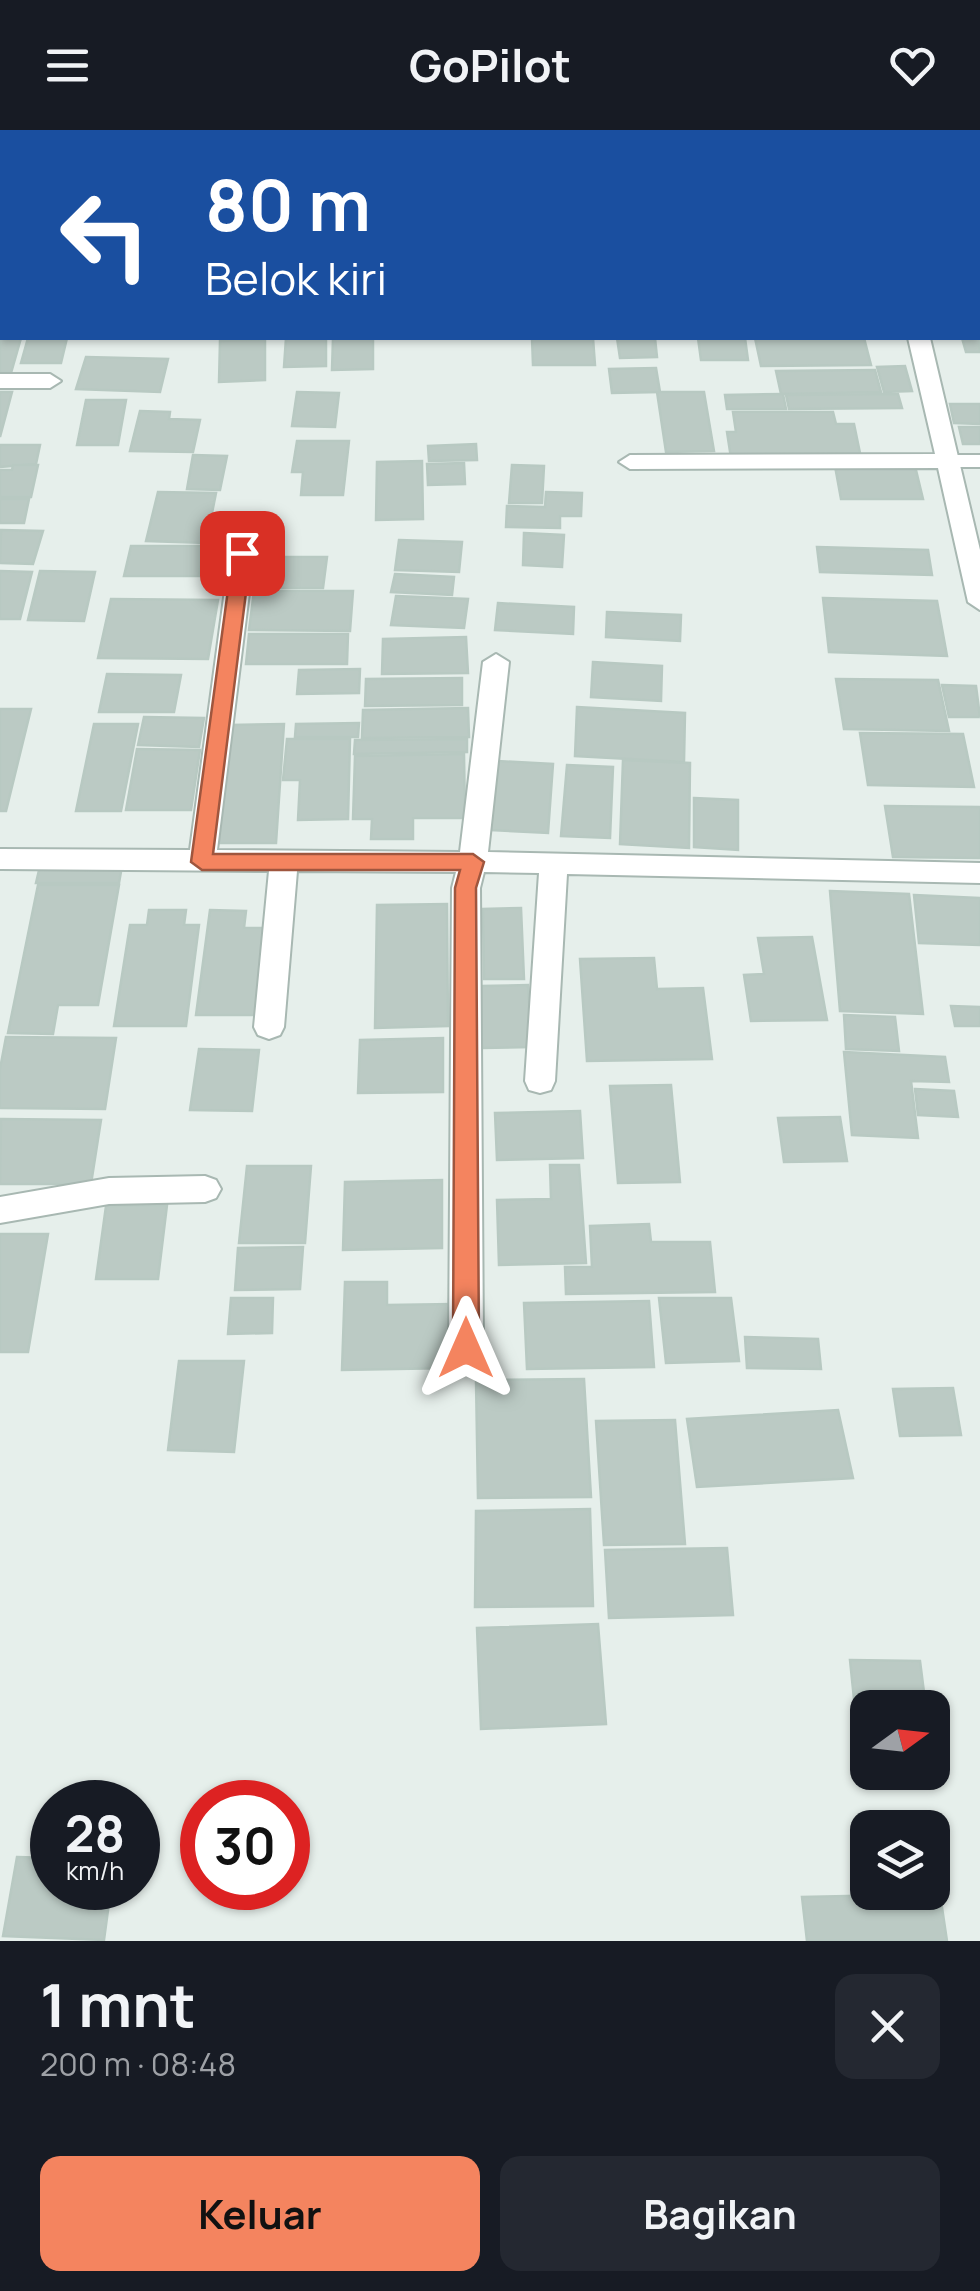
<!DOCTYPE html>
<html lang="id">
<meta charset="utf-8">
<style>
:root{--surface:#171b24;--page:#242831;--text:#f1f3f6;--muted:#9ea1a6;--accent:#f4845f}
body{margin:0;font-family:Manrope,sans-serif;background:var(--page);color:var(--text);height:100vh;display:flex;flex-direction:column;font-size:38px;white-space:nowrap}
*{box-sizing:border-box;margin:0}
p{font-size:32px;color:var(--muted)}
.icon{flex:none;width:55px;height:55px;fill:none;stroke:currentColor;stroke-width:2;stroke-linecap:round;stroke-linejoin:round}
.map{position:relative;height:1811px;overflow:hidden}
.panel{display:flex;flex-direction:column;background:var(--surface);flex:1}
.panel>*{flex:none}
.hud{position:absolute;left:0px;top:0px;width:980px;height:210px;box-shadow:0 2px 8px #0004;background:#1a4fa0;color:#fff;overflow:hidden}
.needle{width:65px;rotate:75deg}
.buttons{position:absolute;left:850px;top:1560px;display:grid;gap:20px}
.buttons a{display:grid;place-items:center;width:100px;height:100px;border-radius:20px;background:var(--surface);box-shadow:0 2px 8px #0004;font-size:50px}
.speed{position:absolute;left:30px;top:1650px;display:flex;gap:20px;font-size:50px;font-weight:700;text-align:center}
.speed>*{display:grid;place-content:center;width:130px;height:130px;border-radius:50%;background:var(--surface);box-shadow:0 2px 8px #0004;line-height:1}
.speed small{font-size:25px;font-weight:400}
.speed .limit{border:15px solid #d22;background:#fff;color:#111}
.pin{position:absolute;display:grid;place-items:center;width:85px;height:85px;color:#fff;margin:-42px;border-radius:20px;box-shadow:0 5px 15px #0006}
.me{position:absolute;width:110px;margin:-55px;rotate:0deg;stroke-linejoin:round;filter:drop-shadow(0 0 8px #0008)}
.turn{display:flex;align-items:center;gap:35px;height:210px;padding:0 40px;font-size:45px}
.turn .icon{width:130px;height:130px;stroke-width:2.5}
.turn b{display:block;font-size:70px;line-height:85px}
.round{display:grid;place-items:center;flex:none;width:105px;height:105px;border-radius:20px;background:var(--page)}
.headline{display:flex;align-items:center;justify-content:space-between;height:170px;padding:0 40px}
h1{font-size:60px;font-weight:700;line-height:75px}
.button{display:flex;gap:20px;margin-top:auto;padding:20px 40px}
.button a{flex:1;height:115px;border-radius:20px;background:var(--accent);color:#111;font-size:40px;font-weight:700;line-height:115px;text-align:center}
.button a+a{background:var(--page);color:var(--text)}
header{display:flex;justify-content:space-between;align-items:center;height:130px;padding:0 40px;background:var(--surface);font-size:45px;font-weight:700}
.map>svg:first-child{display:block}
</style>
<header><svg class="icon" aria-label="menu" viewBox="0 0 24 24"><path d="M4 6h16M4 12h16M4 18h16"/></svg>GoPilot<svg class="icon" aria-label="heart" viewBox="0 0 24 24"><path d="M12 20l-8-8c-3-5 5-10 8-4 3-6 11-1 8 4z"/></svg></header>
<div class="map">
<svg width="980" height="1811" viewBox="0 0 980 1811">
<rect width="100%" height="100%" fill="#e6efeb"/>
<!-- building -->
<g fill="#bbcac4" stroke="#b8c9c2" stroke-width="2.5">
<polygon points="978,187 980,222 966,222 962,208 978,208"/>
<polygon points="0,192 2,208 21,208 11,243 0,243"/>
<polygon points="28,208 67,208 61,233 21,233"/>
<polygon points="286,208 326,208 326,236 284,237"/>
<polygon points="333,208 373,208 373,239 332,240"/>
<polygon points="532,208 593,208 595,235 533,235"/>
<polygon points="617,208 655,208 657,227 620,228"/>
<polygon points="698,208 745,208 748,230 701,230"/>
<polygon points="755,208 864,208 871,235 761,236"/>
<polygon points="265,209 265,250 219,252 220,211"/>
<polygon points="86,227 168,229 160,262 76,259"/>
<polygon points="905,236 912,261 884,262 877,237"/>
<polygon points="656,238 660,262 612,263 609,239"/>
<polygon points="875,240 881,262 781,264 776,241"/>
<polygon points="0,262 12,262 0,307"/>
<polygon points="297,262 339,263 335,297 292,296"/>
<polygon points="657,262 704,262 714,321 666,322"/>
<polygon points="783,264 786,279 727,279 725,265"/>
<polygon points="898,264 902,278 789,279 786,265"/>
<polygon points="86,270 126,270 118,315 77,315"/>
<polygon points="950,274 980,274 980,294 954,293"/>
<polygon points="140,281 170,282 169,289 200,290 193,322 130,321"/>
<polygon points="733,282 833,282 836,294 854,294 861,328 731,328 727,302 736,302"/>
<polygon points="959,297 980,297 980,314 963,314"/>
<polygon points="297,311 349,311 343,365 301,365 303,342 292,342"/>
<polygon points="476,314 477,330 429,331 428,316"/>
<polygon points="0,315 40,315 36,334 0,337"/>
<polygon points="193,325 227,326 220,360 187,359"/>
<polygon points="422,331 423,389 376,390 377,332"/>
<polygon points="464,333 465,354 428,355 427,334"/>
<polygon points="13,335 38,335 31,367 0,367 0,340 12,340"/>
<polygon points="512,335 544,336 542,373 509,373"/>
<polygon points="835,336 915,336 923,369 841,369"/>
<polygon points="158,362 216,363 206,413 146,411"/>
<polygon points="546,362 582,363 581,386 560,386 560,398 506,397 507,376 545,377"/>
<polygon points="0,369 29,369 24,393 0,393"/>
<polygon points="1,400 43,401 33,434 0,433"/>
<polygon points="524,403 564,405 562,437 523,435"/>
<polygon points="399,410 462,412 459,442 395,440"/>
<polygon points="131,416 204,416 199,446 124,446"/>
<polygon points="817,417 928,420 932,445 820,442"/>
<polygon points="258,427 327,427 323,458 254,458"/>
<polygon points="0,441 32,442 20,489 0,489"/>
<polygon points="40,441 95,442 84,491 28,490"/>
<polygon points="395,444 454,447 452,465 391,462"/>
<polygon points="254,461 353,461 350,501 249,500"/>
<polygon points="396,466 468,469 464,498 391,495"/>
<polygon points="823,468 937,471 947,526 829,522"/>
<polygon points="111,469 218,470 208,529 98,528"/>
<polygon points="498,473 574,477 573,504 495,500"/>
<polygon points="607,482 681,485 680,511 606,507"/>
<polygon points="249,504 348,504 347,534 246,534"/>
<polygon points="466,507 468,543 382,544 383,509"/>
<polygon points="593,532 662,536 661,571 591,567"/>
<polygon points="360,539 359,563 297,564 299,540"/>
<polygon points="107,544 181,545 174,582 99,582"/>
<polygon points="462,548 462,575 365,576 366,549"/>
<polygon points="836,549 938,550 949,601 844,599"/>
<polygon points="942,555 976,556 980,587 949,587"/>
<polygon points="577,577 685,583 684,632 575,626"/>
<polygon points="468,578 469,607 362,608 363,580"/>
<polygon points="0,579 31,579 6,681 0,681"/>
<polygon points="144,587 204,588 199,617 138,615"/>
<polygon points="359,593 358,607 295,607 296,594"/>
<polygon points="94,594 138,594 121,681 76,681"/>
<polygon points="284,594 276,713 219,713 230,595"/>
<polygon points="860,603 963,604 974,657 868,655"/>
<polygon points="287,609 350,609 348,689 298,690 300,650 283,650"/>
<polygon points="467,609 467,622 354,624 355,610"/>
<polygon points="137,619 200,620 191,680 126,680"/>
<polygon points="464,624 465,688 413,688 413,709 371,709 372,689 353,689 355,626"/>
<polygon points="623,630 690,633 689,718 620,714"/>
<polygon points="497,631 553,634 548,703 491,700"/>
<polygon points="567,635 613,637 610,708 561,706"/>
<polygon points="694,668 738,670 738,720 694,717"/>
<polygon points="885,676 980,677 980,728 893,727"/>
<polygon points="40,736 122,736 119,753 36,753"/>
<polygon points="38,755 119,755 98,875 58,875 53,904 8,903"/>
<polygon points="830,761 909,764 923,884 840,881"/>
<polygon points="914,765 980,768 980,815 919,813"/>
<polygon points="447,774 448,896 375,898 377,775"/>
<polygon points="521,778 524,849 484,849 483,779"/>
<polygon points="149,780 186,780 184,795 199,795 186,896 114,896 130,795 147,795"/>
<polygon points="210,780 246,781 244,798 264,798 255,885 196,885"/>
<polygon points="812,807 827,890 751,891 744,845 764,844 758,808"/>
<polygon points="654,828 657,859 703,858 712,929 587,931 580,829"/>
<polygon points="528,855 531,917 482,918 481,856"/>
<polygon points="951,876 980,877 980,896 955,896"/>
<polygon points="844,885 895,887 899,921 846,919"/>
<polygon points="6,907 116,908 105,979 0,978 0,939"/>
<polygon points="443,908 443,962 358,963 360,910"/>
<polygon points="199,919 259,920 252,981 190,980"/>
<polygon points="844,922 945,927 949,952 911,951 918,1008 852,1005"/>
<polygon points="671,955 680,1052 618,1053 610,956"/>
<polygon points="915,959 954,961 958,987 918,985"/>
<polygon points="580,981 583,1028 497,1030 495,983"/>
<polygon points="840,987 847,1031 784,1032 778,988"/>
<polygon points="1,989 101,990 91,1054 0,1054"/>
<polygon points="550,1035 579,1035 586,1133 499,1135 497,1070 551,1069"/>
<polygon points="247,1036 311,1036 305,1113 239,1113"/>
<polygon points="442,1050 442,1118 343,1120 345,1052"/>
<polygon points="167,1075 158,1149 96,1149 106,1076"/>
<polygon points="649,1094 651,1112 710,1112 715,1162 566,1164 565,1137 592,1137 590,1096"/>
<polygon points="0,1104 48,1104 28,1222 0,1222"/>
<polygon points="303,1117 300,1159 235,1160 238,1118"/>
<polygon points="345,1152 387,1152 387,1175 452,1174 452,1238 342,1240"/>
<polygon points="231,1168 273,1168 272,1203 228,1204"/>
<polygon points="659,1168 731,1168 739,1231 666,1233"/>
<polygon points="649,1171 654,1237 527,1239 524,1173"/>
<polygon points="745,1207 818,1209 821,1239 747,1238"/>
<polygon points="179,1231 244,1231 234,1322 168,1320"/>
<polygon points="584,1249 591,1367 478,1368 476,1250"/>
<polygon points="953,1258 961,1305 900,1306 893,1259"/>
<polygon points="838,1280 853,1348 697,1357 687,1289"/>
<polygon points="675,1290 685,1414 604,1415 596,1291"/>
<polygon points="590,1379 593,1476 475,1477 476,1381"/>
<polygon points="727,1418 733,1485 609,1488 605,1420"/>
<polygon points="598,1494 606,1594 481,1599 477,1498"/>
<polygon points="850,1530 920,1531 926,1578 868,1578 868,1618 859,1618"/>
<polygon points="17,1727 52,1728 52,1758 111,1758 104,1810 3,1806"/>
<polygon points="940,1764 947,1811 807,1811 802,1767"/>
</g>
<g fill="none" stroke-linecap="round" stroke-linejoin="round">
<defs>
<polygon id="service" points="980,325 980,337 950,337 941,331 950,325"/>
<g id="minor">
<polygon points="861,0 879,0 880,2 862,2"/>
<rect x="978" y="125" width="2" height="12"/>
<polygon points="908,208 930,208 980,420 980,480 968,472 938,338 630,339 619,332 630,325 935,324"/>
<polygon points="0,244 50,244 61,251 50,258 0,258"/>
<polygon points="242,416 254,423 217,720 460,722 483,532 496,524 509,532 488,722 980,733 980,753 567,744 555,951 551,960 540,963 529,960 525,951 539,743 484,742 480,758 483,1218 478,1229 466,1233 454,1229 449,1218 452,758 456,742 297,741 284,897 280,905 269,909 258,905 254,897 269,741 0,739 0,719 190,720 230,423"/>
<polygon points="205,1046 216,1050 221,1059 216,1068 205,1072 109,1074 0,1093 0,1067 109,1048"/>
</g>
</defs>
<!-- service casing -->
<use href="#service" stroke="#a8b8b2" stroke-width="4"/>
<!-- minor casing -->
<use href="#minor" stroke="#a8b8b2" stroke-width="4"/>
<!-- service -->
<use href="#service" fill="#fff" fill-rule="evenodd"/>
<!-- minor -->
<use href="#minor" fill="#fff" fill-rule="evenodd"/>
</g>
<!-- route -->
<polygon fill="#f4845f" stroke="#9f563e" stroke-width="2.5" points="242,418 251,423 213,724 473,724 484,732 476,758 479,1218 475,1226 466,1229 457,1226 453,1218 455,758 460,740 202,740 191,732 233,423"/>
</svg>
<div class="buttons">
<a><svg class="needle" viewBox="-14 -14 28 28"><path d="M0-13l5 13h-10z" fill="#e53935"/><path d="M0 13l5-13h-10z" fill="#9ea1a6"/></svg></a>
<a><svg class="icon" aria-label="layers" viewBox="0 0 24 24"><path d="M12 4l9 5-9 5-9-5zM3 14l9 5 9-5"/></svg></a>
</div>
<div class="speed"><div>28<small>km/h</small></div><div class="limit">30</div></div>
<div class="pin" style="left:242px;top:423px;background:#d93025"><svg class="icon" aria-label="arrive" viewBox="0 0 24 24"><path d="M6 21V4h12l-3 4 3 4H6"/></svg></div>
<svg class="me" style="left:466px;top:1218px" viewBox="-20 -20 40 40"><path d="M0-17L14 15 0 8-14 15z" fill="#f4845f" stroke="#fff" stroke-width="4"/></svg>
<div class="hud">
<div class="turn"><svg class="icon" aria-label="left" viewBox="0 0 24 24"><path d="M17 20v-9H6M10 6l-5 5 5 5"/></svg><div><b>80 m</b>Belok kiri</div></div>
</div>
</div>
<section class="panel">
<div class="headline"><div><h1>1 mnt</h1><p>200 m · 08:48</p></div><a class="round"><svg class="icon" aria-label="close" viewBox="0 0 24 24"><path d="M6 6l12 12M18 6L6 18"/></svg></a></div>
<div class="button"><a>Keluar</a><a>Bagikan</a></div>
</section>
